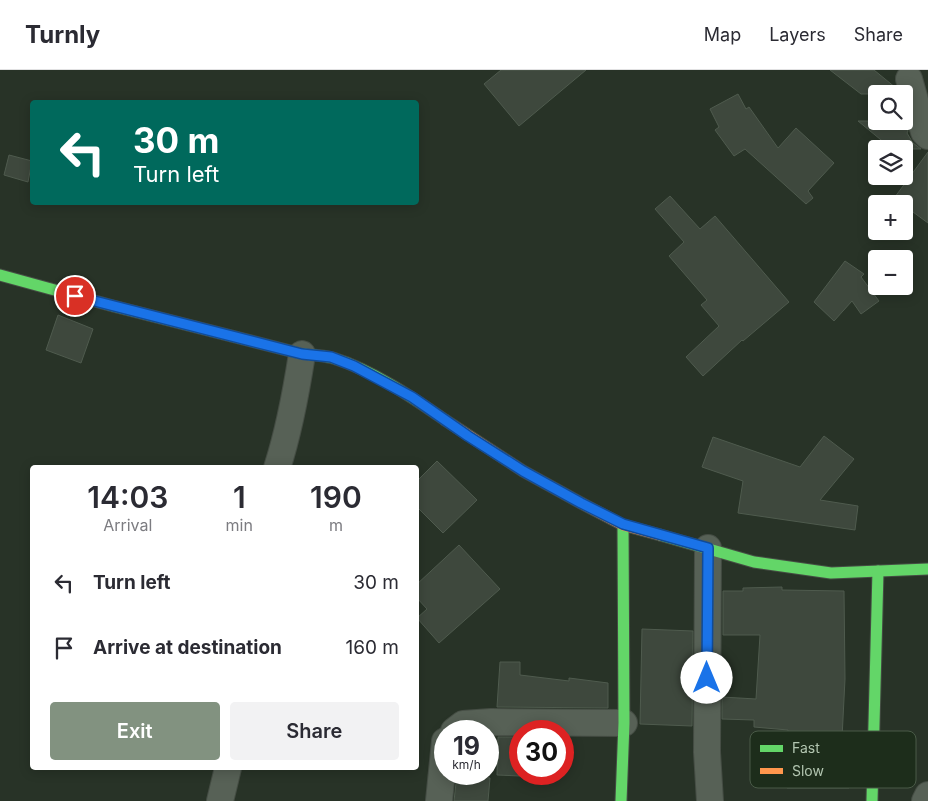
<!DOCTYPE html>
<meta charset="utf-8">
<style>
:root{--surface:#fff;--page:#f2f2f3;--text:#2b2b33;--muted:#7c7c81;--line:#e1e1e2;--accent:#829280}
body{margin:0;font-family:Inter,sans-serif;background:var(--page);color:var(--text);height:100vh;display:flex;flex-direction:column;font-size:19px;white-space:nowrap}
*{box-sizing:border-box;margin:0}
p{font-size:16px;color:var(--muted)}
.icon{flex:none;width:28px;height:28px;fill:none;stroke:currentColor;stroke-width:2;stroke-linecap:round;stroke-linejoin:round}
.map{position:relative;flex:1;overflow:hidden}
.panel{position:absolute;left:30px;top:395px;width:389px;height:305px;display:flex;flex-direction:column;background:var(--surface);border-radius:5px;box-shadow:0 2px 12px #0003}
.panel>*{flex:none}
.hud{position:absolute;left:30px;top:30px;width:389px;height:105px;border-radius:5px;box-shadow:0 2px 12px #0003;background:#00695c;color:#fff;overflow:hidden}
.fabs{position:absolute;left:868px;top:15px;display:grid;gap:10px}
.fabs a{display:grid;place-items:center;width:45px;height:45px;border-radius:5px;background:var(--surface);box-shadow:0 2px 12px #0003;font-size:25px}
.speed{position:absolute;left:434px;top:650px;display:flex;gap:10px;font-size:25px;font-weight:700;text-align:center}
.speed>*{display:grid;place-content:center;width:65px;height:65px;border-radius:50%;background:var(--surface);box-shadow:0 2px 12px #0003;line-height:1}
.speed small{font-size:12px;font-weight:400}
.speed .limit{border:8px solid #d22;background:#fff;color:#111}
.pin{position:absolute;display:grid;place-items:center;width:42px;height:42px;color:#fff;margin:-21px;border:2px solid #fff;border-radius:50%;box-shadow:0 1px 5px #0007}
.me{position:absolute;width:55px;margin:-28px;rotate:0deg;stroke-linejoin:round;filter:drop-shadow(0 0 4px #0008)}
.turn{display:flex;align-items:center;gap:18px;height:105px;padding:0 20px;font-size:22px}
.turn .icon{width:65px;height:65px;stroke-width:2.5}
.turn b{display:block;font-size:35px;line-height:42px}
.eta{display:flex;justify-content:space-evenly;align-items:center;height:85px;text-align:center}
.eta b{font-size:30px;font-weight:600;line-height:35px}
.button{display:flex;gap:10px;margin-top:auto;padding:10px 20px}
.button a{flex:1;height:58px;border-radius:5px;background:var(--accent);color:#fff;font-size:20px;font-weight:600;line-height:58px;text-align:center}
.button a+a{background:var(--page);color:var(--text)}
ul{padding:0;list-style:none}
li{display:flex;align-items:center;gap:15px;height:65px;padding:0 20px}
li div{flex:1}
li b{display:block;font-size:19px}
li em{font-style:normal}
header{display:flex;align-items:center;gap:30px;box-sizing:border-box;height:70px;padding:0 25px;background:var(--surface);border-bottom:1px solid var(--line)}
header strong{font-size:24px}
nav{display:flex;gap:28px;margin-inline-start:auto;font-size:18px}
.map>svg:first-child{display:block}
</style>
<header>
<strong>Turnly</strong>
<nav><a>Map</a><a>Layers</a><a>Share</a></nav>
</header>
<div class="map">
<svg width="928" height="731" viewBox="0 0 928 731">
<rect width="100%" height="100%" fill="#283327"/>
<!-- building -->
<g fill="#3e483d" stroke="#4f5b4e">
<polygon points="501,0 586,0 519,56 484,14"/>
<polygon points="830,0 874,0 896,18 898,24 861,24"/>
<polygon points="738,24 746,39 749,37 778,78 796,58 834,93 808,121 813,128 806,134 745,79 734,86 715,60 719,57 710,39"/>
<polygon points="858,51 905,51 908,61 907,63 913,73 921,79 892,79"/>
<polygon points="928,82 928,153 913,142 911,145 904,139 904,134 896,134 892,131"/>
<polygon points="9,85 32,91 28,112 4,105"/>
<polygon points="670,126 700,159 715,146 789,232 743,271 742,270 703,306 686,287 719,256 701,235 707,230 669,186 684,172 655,139"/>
<polygon points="845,191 864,204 861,207 879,231 861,244 852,231 834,251 814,232"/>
<polygon points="58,245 93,259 81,293 46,280"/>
<polygon points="824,366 854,389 820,430 858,436 855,460 738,443 743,411 702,397 713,367 800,397"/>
<polygon points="437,391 477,430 443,463 416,436 416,412"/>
<polygon points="459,475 500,519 439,573 417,548 427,539 416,527 416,515"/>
<polygon points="782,517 782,520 844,521 845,609 842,668 850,668 849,718 787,718 788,660 754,657 754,650 722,649 722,627 756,629 760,565 723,565 723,521 743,521 743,518"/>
<polygon points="642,559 693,561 692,656 640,654"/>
<polygon points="500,592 520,592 520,605 569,611 569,608 608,613 608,638 497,637"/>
<polygon points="498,667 520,667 520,706 497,705"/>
<polygon points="457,704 490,708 488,731 454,731"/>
</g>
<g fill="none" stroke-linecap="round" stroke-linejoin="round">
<defs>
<g id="street">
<polyline points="909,9 924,62 928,66"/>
<path d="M277,398C289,361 296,323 302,284"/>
<polyline points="708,478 707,682 710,731"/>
<polyline points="454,661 463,654 491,652 624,653"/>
<polyline points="220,731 228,698"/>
<polyline points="439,731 445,671"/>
<polyline points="925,731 928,725"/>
</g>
<g id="fast">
<path d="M0,205L113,236L302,284C312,285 323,285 333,288C372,300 412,327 445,350"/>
<polyline points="660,465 754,492 831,503 928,499"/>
<polyline points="621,731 624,653 623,455"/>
<polyline points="872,731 878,501"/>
</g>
<polyline id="slow" points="445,350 523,401 581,433 623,455 660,465"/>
</defs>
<!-- street casing -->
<use href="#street" stroke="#454d44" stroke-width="28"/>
<!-- fast casing -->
<use href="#fast" stroke="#454d44" stroke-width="13"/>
<!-- slow casing -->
<use href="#slow" stroke="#454d44" stroke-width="13"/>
<!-- street -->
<use href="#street" stroke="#576156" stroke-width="26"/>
<!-- fast -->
<use href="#fast" stroke="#63d668" stroke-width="11"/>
<!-- slow -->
<use href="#slow" stroke="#ff974d" stroke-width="11"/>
</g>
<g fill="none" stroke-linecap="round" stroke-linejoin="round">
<defs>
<polyline id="route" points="75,226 302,284 331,287 354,296 397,319 412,327 468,366 523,401 581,433 623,454 708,478 707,608"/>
</defs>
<!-- route casing -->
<use href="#route" stroke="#114b97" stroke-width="12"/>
<!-- route -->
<use href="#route" stroke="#1a73e8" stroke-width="9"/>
</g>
<!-- legend -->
<rect x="750" y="661" width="166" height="57" rx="8" fill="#1d2d1b" stroke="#4a5b48" stroke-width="1"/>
<rect x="760" y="675" width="23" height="7" fill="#63d668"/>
<rect x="760" y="698" width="23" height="6" fill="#ff974d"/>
<g font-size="14" fill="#b2c5b0">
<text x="792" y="683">Fast</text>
<text x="792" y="706">Slow</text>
</g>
</svg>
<div class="fabs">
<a><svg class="icon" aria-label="search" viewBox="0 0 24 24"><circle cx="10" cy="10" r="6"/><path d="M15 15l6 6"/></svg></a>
<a><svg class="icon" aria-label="layers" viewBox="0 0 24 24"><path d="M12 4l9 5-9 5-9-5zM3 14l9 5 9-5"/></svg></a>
<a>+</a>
<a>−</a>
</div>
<div class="speed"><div>19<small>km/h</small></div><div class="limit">30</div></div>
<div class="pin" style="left:75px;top:226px;background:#d93025"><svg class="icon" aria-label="arrive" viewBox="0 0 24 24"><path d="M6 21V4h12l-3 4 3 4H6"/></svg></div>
<svg class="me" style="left:707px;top:608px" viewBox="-20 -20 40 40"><circle r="19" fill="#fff"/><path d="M0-13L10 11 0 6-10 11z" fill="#1a73e8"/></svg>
<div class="hud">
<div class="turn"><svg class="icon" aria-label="left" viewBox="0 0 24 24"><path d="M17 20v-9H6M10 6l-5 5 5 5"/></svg><div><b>30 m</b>Turn left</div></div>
</div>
<section class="panel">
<div class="eta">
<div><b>14:03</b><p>Arrival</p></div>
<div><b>1</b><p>min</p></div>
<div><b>190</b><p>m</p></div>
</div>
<ul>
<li><svg class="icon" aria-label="left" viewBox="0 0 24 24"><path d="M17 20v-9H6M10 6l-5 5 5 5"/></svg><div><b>Turn left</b></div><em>30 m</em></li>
<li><svg class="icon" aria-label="arrive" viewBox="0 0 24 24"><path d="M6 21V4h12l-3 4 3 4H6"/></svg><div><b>Arrive at destination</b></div><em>160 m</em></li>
</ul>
<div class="button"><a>Exit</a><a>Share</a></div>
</section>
</div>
